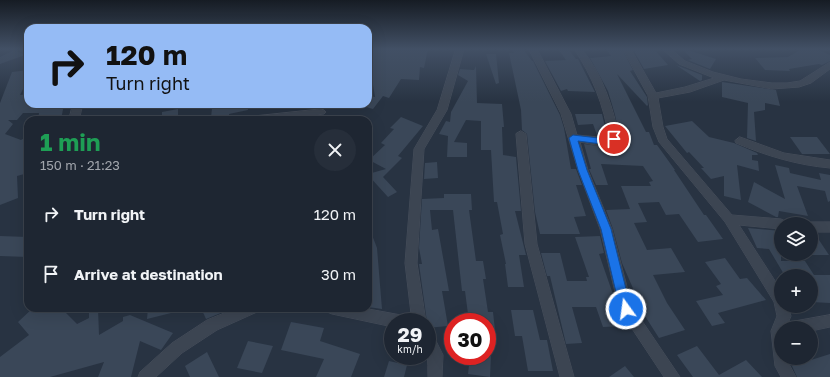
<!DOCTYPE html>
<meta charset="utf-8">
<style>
:root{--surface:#1e2632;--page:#262e3a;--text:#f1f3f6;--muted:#a1a5ac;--line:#3c434d}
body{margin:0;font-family:"Golos Text",sans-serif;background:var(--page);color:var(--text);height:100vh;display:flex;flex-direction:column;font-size:15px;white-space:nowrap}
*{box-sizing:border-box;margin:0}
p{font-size:13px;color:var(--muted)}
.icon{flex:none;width:22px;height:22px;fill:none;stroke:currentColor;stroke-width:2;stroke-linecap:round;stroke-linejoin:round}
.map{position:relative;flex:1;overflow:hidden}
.details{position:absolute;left:24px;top:116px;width:348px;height:196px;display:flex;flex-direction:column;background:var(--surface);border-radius:12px;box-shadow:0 4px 16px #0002,0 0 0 1px var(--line)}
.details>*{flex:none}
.guide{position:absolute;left:24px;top:24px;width:348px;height:84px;border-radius:12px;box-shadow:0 4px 16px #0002,0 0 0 1px var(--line);background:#95bbf5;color:#111;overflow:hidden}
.fabs{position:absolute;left:774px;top:217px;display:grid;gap:8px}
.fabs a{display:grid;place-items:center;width:44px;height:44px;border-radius:50%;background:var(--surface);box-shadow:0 4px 16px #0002,0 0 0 1px var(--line);font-size:20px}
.speed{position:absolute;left:384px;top:313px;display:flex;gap:8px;font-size:20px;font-weight:700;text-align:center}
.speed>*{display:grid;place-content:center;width:52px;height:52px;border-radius:50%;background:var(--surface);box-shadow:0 4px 16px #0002,0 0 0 1px var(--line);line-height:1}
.speed small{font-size:10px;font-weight:400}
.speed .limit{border:6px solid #d22;background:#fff;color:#111}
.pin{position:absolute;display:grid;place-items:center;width:34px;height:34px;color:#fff;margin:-17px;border:2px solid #fff;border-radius:50%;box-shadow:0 1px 4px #0007}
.me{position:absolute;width:44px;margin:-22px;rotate:346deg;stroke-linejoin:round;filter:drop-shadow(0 0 3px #0008)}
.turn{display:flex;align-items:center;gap:14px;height:84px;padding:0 16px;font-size:18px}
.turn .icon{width:52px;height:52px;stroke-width:2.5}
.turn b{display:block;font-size:28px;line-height:34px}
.round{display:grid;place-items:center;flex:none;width:42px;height:42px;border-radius:21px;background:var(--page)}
.head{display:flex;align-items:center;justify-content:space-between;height:68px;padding:0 16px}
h1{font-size:24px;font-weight:700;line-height:30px;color:#1e9e55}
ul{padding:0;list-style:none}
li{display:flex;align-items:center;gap:12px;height:60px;padding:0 16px}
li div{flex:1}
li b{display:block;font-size:15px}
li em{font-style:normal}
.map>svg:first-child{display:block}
</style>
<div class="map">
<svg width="830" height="377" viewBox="0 0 830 377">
<rect width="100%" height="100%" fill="#283342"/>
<!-- building -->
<g fill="#3a4758">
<polygon points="369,49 428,49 424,68 420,67 419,80 401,79 389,98 383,96 373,109 363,106 364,104 368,104 369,96 375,97 371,72 373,72 372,55"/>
<polygon points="511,49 523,49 532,61 533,61 560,115 564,128 571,169 576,169 582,185 576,185 586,216 574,217 580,234 540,234 535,212 527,134 522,130 521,110 509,53 514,53"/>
<polygon points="558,49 568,49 576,59 578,59 595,92 568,91 567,89 561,91 545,61 566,60"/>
<polygon points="606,49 622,49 633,70 630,71 647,97 648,105 647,106 617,74 646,132 649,132 654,145 657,145 675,170 674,170 704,215 706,215 723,239 698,242 679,214 666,215 659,202 638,203 647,222 634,223 647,250 671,248 685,272 653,275 667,303 685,330 659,338 645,316 622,263 613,229 606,210 630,209 621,186 651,186 649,182 653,181 643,166 601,164 608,185 596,185 589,169 591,169 584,144 606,147 616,144 620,139 615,115 608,91 590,58 611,56"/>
<polygon points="633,49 654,49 668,65 644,69"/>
<polygon points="682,49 685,49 716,59 710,69 688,60 692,59"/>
<polygon points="802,49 817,49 830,55 830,61 822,65 819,64 789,69 790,71 765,70 755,58 788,57"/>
<polygon points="14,50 25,55 0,64 0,57"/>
<polygon points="486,54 496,54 499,83 496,84"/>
<polygon points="676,65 702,75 702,80 700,81"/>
<polygon points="476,66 477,103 502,104 504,127 502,127 503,155 516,157 521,211 515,211 526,255 519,255 524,287 508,287 505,264 506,264 500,235 503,234 497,202 494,202 491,150 481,150 481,121 466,120 454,142 467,143 467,157 447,157 448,136 439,134 446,121 450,122 451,112 468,81 458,75 460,69 474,70"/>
<polygon points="28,70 28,79 20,95 28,94 28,104 64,104 61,120 38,120 39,113 23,113 17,120 8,120 13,124 5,134 21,140 28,136 28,173 17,176 18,198 0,205 0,103 12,72"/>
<polygon points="722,82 776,90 780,106 765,103 765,110 754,112 756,141 747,138 748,103 722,97"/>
<polygon points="237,104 247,104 248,110 229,114 229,116 211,118 212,108"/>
<polygon points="178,109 178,120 162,120 162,112"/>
<polygon points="575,114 602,114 607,136 597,135 593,124 578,125"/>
<polygon points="401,117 423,126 398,156 402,158 383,177 397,192 388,197 368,175 368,174 386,169 369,160 385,145 381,143 394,129 390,128"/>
<polygon points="692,121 709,137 734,143 757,153 758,155 752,155 752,160 758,161 759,171 737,165 741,200 724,196 724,176 711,179 701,168 704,168 689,152 687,153 665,126"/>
<polygon points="790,137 817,137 830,154 802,154"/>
<polygon points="437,162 438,178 424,179 425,163"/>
<polygon points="775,165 789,168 790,173 821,180 819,173 830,175 830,201 828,202 825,191 797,186 808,216 779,211 778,217 776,217 748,202 754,182 785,199"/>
<polygon points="444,194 471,194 472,210 469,210 476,261 483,261 486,279 483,279 488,312 493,312 496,339 487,339 487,322 469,322 465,291 462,291 453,210 430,210 432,230 438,229 449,291 442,291 448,326 427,328 427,322 419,264 422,264 419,248 422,199 444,198"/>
<polygon points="368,227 369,227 377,248 382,309 368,307"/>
<polygon points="748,228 781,231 781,261 805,261 814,275 830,275 830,303 811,302 811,275 785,276 769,249 757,248"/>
<polygon points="811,234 815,234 829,255 811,255"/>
<polygon points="0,236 28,237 28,257 0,256"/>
<polygon points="600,236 604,253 599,254 624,326 603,327 596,307 572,307 582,343 566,344 550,276 547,276 541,253 560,253 567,281 587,281 586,277 589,277 575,237"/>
<polygon points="725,258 740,279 747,278 766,300 718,313 725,323 712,326 696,301 723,295 716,286 721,284 705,262"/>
<polygon points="33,308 61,308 77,324 89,318 89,308 98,308 99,335 123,321 123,317 130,315 173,333 161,350 140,341 131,377 98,377 104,362 50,377 0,377 0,357 29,335 18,322"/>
<polygon points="148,308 179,308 179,311 147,319"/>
<polygon points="201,308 233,308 206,319"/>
<polygon points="511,310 533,310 540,340 547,340 553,371 528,371 522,336 515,336"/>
<polygon points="291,322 324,328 320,341 360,354 351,377 316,377 324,359 281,350"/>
<polygon points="248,341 273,346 262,373 237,368"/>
<polygon points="697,346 719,375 746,360 762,377 693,377 677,355"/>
<polygon points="207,352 219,377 190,377 185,366"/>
<polygon points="830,354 830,377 797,377 792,366"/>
<polygon points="470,356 491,356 490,377 468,374"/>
<polygon points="389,361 407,365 404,377 384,377"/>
<polygon points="625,366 634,377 609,377"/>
</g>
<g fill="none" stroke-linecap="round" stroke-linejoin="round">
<defs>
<g id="street">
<polygon points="456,49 464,49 447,110 424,149 417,263 426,322 412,322 405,263 414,149 437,110"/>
<path d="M529,49H537L571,114L577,135L609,138C604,106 592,75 574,49H582C602,74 614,108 619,139C611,150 591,144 580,142L588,170L612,229L632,306L680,377H664L619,309L600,229L578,170L561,114Z"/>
<polygon points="623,49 631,49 656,93 685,87 714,78 679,64 662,49 671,49 685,61 713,72 741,79 772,83 787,83 800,81 830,62 830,69 811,83 799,87 772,89 724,80 690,92 658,98 663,127 667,139 732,215 781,219 785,221 787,224 781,224 781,229 739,225 781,290 781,306 788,306 791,316 786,328 781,328 781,358 788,358 789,364 796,377 781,377 775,366 771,331 777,316 774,302 725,222 659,142 653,127 648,96"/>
<polygon points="73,104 83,104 79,120 69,120"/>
<polygon points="321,109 324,110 326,112 324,114 276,120 241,120 246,117"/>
<polygon points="521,131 526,134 537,244 574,377 560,377 525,244 516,134"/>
<path d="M740,137L784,153L830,160V168C797,165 767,156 736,143L735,141Z"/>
<polygon points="811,222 830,222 830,232 811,232 811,224 807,224"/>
<polygon points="237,308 259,308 257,312 217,330 182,353 156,377 138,377 140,372 172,343 207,320"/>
<polygon points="325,308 363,308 401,315 406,317 408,322 393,322 393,327 332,314 327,312"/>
<polygon points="830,315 830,327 811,331 811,328 788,328 790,323 795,321"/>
<path d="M427,331L432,333L443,355L442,377H428C428,361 427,347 427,331Z"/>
</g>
</defs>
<!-- street casing -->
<use href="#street" stroke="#464e5b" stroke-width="1"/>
<!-- street -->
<use href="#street" fill="#3c4552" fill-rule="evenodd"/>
</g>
<!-- sky -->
<linearGradient id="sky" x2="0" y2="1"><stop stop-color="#161c24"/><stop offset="0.48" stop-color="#425065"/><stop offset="1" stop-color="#425065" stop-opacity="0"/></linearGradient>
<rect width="830" height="102" fill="url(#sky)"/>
<!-- route -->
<polygon fill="#1a73e8" stroke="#114b97" points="573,135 607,139 614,136 619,139 609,145 578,141 587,170 611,229 631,309 630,312 626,314 622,312 620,309 601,229 578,170 569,138"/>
</svg>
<div class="fabs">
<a><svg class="icon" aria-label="layers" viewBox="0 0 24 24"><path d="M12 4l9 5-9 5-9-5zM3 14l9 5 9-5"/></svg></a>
<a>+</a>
<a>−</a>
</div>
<div class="speed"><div>29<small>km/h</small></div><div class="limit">30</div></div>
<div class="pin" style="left:614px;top:139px;background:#d93025"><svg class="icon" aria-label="arrive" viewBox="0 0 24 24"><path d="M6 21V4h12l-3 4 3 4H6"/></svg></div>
<svg class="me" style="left:626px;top:309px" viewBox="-20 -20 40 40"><circle r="17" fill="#1a73e8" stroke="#fff" stroke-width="3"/><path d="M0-11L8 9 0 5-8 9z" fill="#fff"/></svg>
<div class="guide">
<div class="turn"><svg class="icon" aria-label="right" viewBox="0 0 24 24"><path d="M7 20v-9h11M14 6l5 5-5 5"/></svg><div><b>120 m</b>Turn right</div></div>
</div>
<section class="details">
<div class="head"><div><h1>1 min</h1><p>150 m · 21:23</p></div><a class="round"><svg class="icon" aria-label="close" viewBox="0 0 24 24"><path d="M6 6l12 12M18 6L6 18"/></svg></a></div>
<ul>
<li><svg class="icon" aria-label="right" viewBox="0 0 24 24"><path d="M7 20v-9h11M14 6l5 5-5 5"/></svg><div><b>Turn right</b></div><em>120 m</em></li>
<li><svg class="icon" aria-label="arrive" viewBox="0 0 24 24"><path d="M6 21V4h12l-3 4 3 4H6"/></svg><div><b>Arrive at destination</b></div><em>30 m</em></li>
</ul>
</section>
</div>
